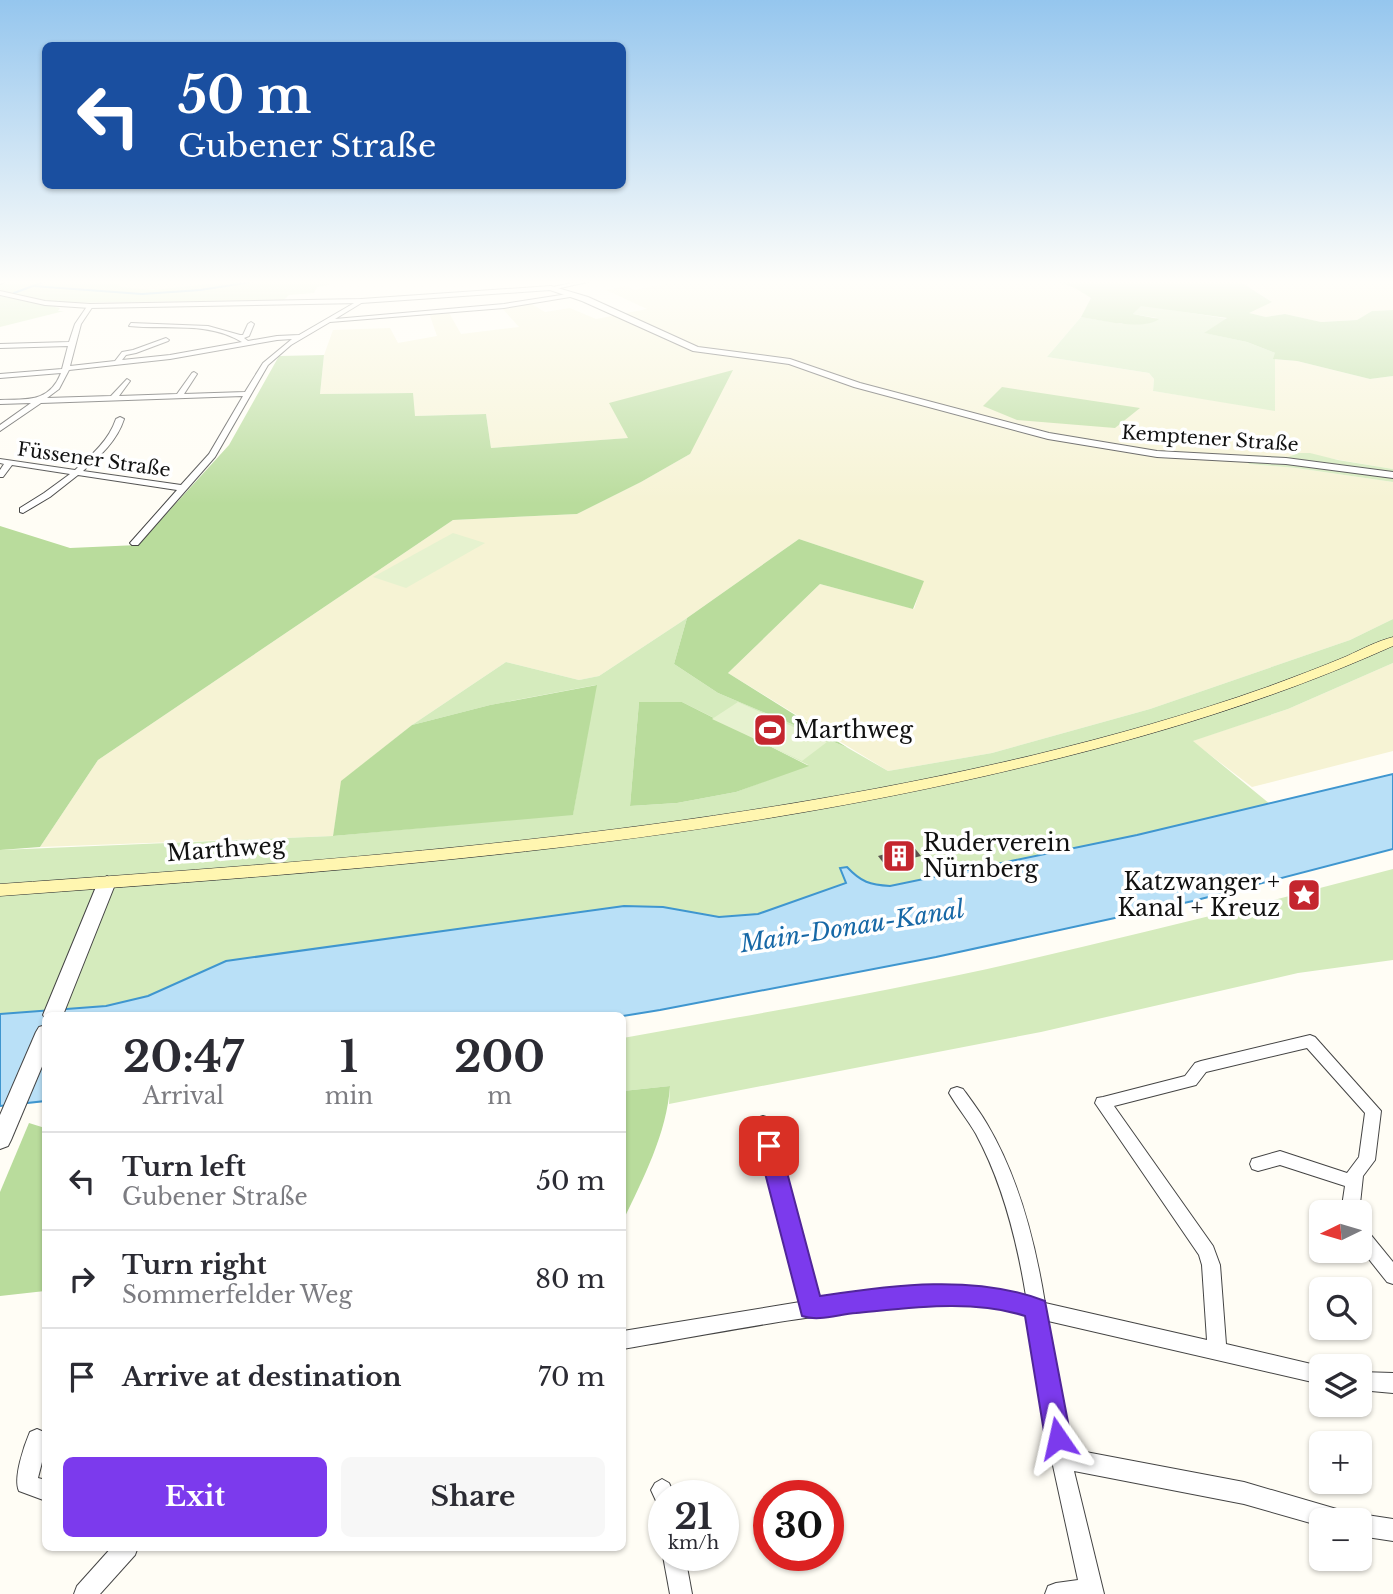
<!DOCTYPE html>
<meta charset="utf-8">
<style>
:root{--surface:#fff;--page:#f7f7f7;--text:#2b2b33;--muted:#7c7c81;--line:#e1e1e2;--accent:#7c3aed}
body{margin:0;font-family:"Libre Baskerville",serif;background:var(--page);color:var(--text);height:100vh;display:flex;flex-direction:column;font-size:26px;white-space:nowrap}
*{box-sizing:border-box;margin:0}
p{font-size:23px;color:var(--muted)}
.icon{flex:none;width:38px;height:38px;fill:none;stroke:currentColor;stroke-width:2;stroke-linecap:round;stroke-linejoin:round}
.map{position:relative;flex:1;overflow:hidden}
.details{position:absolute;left:42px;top:1012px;width:584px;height:539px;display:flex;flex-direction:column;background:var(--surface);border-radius:10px;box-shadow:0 2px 5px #0004}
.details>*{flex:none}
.banner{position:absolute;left:42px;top:42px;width:584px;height:147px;border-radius:10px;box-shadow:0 2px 5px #0004;background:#1a4fa0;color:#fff;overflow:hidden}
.needle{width:46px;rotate:265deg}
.controls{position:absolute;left:1309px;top:1200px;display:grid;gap:14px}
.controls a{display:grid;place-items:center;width:63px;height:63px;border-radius:10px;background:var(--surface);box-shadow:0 2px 5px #0004;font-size:35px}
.speed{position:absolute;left:648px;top:1480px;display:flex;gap:14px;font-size:35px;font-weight:700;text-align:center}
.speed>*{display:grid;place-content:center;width:91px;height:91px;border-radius:50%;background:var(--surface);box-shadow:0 2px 5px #0004;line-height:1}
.speed small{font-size:18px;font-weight:400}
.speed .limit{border:10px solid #d22;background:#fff;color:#111}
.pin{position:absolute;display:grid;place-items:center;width:60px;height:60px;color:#fff;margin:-30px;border-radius:14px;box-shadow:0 4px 10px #0006}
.me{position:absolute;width:77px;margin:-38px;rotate:349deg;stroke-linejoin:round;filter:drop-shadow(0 0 5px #0008)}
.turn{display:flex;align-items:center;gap:24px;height:147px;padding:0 21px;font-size:32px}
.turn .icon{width:91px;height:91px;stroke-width:2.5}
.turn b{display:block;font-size:49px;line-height:60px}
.eta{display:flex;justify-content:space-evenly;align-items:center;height:119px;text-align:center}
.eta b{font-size:42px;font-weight:700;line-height:49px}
.primary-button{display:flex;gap:14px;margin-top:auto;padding:14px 21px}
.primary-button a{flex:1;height:80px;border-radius:10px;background:var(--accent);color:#fff;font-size:28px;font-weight:700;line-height:80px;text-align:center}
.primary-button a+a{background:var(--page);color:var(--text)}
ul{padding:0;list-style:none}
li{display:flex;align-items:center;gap:21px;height:98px;padding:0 21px;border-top:2px solid var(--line)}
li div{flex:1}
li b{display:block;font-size:26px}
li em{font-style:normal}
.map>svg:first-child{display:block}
</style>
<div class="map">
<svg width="1393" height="1594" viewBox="0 0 1393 1594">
<rect width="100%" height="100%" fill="#fffdf5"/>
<!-- farmland -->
<g fill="#f6f3d4">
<polygon points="112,281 236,281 153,290 121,287"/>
<polygon points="678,281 1055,281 1075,288 1092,298 1081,317 1047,357 1149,373 1154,379 1153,391 1275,410 1273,359 1297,361 1370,379 1393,376 1393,469 1298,453 1288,457 1263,456 1249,464 1296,468 1393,482 1393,619 1350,640 1150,709 992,753 888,771 728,673 820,584 914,609 923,581 799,539 687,618 599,676 579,680 506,662 412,725 342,781 333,836 40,847 98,760 453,520 577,514 641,482 690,454 610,404 629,438 491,448 486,414 414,416 412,393 320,394 324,355 333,330 390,328 398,343 437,336 429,313 448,311 461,334 519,327 501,307 530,303 545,312 570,308 596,319 647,309 606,290 625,286 635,290"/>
<polygon points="1239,281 1393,281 1393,310 1372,311 1357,320 1320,322 1285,314 1266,317 1248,313 1271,301"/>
<polygon points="1393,663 1393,751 1252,787 1192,741 1288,709"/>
</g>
<!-- green -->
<g fill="#d5ebbd" fill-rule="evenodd">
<polygon points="7,281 112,281 121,287 153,290 236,281 326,281 329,285 317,287 314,293 289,295 284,300 56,303 59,300 52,303 38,301 0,291 0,283"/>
<polygon points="0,296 60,308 58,311 64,311 0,327"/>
<polygon points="1141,305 1229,319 1205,333 1247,342 1275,353 1275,411 1153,391 1154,379 1149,373 1047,357 1081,317 1122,324 1157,318 1133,314"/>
<polygon points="1298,453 1310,453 1338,460 1393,469 1393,482 1296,468 1249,464 1243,455 1288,457"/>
<path d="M687,618L674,664L718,693L848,748L888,771L992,753L1150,709L1350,640L1393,619V663L1288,709L1193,741L1270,804L1137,835L890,886C870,885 861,882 847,867L841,868L846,883L758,914L720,917L663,907L624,906L226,961L148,996L106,1006L0,1014V850L333,836L573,814L596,685L490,705L412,725L506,662L579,680L599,676ZM639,702H682L808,765L736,792L677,803L630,806Z"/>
<path d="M1393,869V960L1298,973L1041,1032L669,1104L670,1086L623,1091V1038C755,1014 887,992 1018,962C1144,933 1268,902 1393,869Z"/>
</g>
<!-- forest -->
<g fill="#b9dc9c">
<path d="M1055,281H1239L1272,302L1249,313L1266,317L1285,314L1321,322L1357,320L1372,311L1393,310V376L1370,379L1297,361L1273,359L1275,353L1247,342L1204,333L1227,318L1141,306L1133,314L1159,319C1144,331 1099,320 1081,317L1091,298L1075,288Z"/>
<polygon points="324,355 320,394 413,393 415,416 486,414 491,448 628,438 609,403 733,370 690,454 641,482 577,514 453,520 98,760 40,847 0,850 0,526 70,548 138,545 229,445 279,356"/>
<polygon points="1002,387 1140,408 1115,428 1017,420 983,406"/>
<polygon points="799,539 924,581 913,609 820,584 728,673 848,748 718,693 674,664 687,618"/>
<polygon points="597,685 573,815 333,836 341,781 412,725 490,705"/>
<polygon points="639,702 682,702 809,766 736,792 677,803 630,806"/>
<path d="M670,1086C667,1133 643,1179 623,1221V1091Z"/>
<polygon points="29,1123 45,1128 45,1291 0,1296 0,1192"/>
</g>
<!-- pitch -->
<g fill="#e6f2cf">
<polygon points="453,533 485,543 406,588 373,577"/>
<polygon points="738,702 827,742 802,761 712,719"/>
</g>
<!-- water -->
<path fill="#b9e0f7" stroke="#3f96cf" stroke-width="2" d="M1393,774V849L1193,901L936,957L660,1010L623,1016L46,1015L45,1101L0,1106V1014L106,1006L148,996L226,961L624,906L663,907L719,917L758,914L846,883L840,868L847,867C861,882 870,885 890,886L1137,835Z"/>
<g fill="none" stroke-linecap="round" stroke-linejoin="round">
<!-- stream -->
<g stroke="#3f96cf" stroke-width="2">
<polyline points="33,286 142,294 200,290 258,281"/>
<polyline points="14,293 46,281"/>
</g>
</g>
<!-- building -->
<polygon fill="#5a524d" points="913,846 921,856 885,865 878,856"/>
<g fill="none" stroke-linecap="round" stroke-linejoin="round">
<defs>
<g id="minor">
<polygon points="0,281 6,281 0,284"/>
<polygon points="582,281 592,281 551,290 548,288"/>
<path d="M574,293L576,296L504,308L330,322L291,345L268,365L215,457L138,545H132L130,543L177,490L78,475L50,497L23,513L20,512V508L44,493L70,474L12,465L3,477H0V470L4,464L0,463V459L75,470C92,455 109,440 116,419L120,417L124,419C117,441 100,456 83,471L181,485L209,454L243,396L41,403L0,431V425L31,403L0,404V400C27,399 49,403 61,373L0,378V374L62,369L68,346L0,348V344L69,342L75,324L88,305L93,306L81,324L70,366L115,361L122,352L133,350L166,338L169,340L168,341L136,353L126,355L122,360L170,355L242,342C208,321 166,330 129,326L131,323L208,326L240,335H243L248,324L251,322L254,324L249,336L244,338L248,341L277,336L299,335L361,299L363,302L335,319L504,304ZM292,339L263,363L245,392L184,394L197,374L194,372L192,373L177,394L119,396L130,381L127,379L111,396L47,398L59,389L69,370L170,359L277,340Z"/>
<path d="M1310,1035L1315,1037L1381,1111L1375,1160L1363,1176L1359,1213H1341L1345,1186L1280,1165L1258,1171L1252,1169L1250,1164L1252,1159L1280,1151L1347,1173L1359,1157L1365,1113L1307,1048L1206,1072L1196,1085L1114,1106L1213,1246L1220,1265L1226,1344L1324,1367H1321V1384L1048,1321L1070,1449L1244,1482L1340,1510L1348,1513L1351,1521H1321V1526L1244,1504L1074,1471L1104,1594H1045L1048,1586L1056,1583L1078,1580L1052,1461L1029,1314C990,1302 948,1305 907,1307C812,1313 717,1333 623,1349V1331L800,1302L755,1123L757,1118L763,1116L769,1118L771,1123L818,1299C875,1290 972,1279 1026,1296C1017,1241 1003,1184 976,1134C968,1120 957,1107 949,1093L951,1089L957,1087L963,1089C971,1100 980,1112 987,1124C1019,1178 1035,1241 1045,1303L1207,1340L1202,1265L1199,1255L1095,1103L1097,1098L1103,1097L1185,1076L1195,1063L1201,1061Z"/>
<polygon points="1360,1227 1366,1229 1393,1262 1393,1284 1387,1282 1360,1248"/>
<polygon points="1360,1372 1393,1373 1393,1393 1360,1390"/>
<path d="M37,1429L44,1432C47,1447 42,1462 38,1478L46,1480V1501L19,1491C13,1478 24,1446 30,1432Z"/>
<polygon points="662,1479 669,1483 675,1496 663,1496 663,1506 657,1503 651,1490 655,1483"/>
<polygon points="1360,1514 1393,1519 1393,1541 1360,1536 1360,1521 1351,1521 1352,1517"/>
<polygon points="112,1547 138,1547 135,1555 100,1594 74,1594 77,1586"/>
<polygon points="663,1556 685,1556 692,1594 670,1594"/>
</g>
<g id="tertiary">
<polygon points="551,286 588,297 698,347 790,359 860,383 1049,433 1157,451 1286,458 1393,472 1393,478 1286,464 1157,457 1048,439 854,387 789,364 693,351 582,301 550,290 361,303 90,308 45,305 0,295 0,291 45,301 90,304 361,299"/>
<polygon points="107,876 116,882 63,1015 46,1015 46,1019 43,1015 98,882"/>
<polygon points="46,1025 46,1057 11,1140 8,1146 0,1149 0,1115 36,1032 39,1027"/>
</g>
<path id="secondary" d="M1393,637V646C1262,705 1125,744 985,776C661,850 330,872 0,896V884C347,859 694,836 1034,755C1112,736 1191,714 1267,687C1294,677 1321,667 1347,656C1362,649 1377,641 1393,637Z"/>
</defs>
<!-- minor casing -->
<use href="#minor" stroke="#444" stroke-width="2"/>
<!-- tertiary casing -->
<use href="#tertiary" stroke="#444" stroke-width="2"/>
<!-- secondary casing -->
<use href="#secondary" stroke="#333" stroke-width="1"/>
<!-- minor -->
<use href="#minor" fill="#fff" fill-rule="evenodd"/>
<!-- tertiary -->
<use href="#tertiary" fill="#fff" fill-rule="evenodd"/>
<!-- secondary -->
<use href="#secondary" fill="#fff6b0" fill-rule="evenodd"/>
</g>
<!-- sky -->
<linearGradient id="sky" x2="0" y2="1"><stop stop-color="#95c6ee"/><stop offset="0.56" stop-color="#fffefa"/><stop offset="1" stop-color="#fffefa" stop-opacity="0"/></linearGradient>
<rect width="1393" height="504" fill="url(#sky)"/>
<!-- route -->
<path fill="#7c3aed" stroke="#51269a" stroke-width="2" d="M769,1137L777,1140L780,1146L820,1296C892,1285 975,1274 1045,1301L1071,1438L1067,1448L1058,1451L1049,1448L1045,1438L1025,1316C973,1299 910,1308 856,1313C839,1314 819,1322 802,1316L758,1146L762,1140Z"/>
<!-- icons -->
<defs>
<symbol id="stadium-square" viewBox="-11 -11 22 22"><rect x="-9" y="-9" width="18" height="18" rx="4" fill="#c4262e" stroke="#fff"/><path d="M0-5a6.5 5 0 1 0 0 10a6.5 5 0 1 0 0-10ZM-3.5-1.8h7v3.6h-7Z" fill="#fff"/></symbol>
<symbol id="building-square" viewBox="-11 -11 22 22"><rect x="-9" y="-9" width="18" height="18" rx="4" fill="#c4262e" stroke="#fff"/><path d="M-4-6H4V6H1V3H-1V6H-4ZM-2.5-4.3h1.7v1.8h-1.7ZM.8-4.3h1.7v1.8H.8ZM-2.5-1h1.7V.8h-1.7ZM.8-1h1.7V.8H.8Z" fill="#fff"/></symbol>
<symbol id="sight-square" viewBox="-11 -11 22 22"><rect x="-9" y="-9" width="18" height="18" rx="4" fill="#c4262e" stroke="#fff"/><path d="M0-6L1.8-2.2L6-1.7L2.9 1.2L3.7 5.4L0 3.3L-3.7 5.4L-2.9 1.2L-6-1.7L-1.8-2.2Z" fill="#fff"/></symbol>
</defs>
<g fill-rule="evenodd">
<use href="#stadium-square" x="751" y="711" width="38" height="38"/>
<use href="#building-square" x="880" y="837" width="38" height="38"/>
<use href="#sight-square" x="1285" y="876" width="38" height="38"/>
</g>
<g text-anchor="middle" stroke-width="7" stroke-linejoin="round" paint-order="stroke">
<!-- far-street labels -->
<g font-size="19" fill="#111" stroke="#fff">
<text transform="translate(1210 438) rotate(4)" y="7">Kemptener Straße</text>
<text transform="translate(94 459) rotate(8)" y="7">Füssener Straße</text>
</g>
<!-- poi labels -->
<g font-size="23" fill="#111" stroke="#fff" text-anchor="start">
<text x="794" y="738">Marthweg</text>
<text x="923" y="851">Ruderverein<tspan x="923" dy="26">Nürnberg</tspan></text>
<text x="1280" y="890" text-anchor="end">Katzwanger +<tspan x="1280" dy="26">Kanal + Kreuz</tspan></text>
</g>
<!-- street labels -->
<g font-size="23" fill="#111" stroke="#fff">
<text transform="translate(226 849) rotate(-4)" y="8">Marthweg</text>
</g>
<!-- water labels -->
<g font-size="24" font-style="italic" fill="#1768a6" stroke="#fff">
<text transform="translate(852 927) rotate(-9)" y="8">Main-Donau-Kanal</text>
</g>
</g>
</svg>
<div class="controls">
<a><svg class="needle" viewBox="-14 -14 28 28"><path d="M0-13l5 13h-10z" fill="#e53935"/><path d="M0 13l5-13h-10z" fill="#7c7c81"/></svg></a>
<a><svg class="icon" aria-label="search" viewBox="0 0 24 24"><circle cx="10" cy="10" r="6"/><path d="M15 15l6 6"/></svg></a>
<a><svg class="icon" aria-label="layers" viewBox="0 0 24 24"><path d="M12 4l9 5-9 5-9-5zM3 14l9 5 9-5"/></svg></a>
<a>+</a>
<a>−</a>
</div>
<div class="speed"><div>21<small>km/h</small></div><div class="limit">30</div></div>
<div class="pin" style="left:769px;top:1146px;background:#d93025"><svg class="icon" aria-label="arrive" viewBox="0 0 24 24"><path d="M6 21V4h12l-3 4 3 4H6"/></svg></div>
<svg class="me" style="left:1058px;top:1438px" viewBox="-20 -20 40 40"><path d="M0-17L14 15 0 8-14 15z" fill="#7c3aed" stroke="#fff" stroke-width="4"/></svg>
<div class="banner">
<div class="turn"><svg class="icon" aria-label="left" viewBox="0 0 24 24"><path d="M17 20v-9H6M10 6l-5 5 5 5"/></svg><div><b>50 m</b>Gubener Straße</div></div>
</div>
<section class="details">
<div class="eta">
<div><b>20:47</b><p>Arrival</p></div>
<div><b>1</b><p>min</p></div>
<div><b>200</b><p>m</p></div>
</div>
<ul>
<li><svg class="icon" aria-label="left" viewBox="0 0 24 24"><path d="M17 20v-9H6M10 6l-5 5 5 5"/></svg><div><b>Turn left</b><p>Gubener Straße</p></div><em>50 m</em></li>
<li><svg class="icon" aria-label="right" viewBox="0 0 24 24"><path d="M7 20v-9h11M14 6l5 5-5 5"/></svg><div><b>Turn right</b><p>Sommerfelder Weg</p></div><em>80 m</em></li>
<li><svg class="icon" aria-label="arrive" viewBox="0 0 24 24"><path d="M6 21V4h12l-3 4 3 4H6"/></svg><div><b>Arrive at destination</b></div><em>70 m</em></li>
</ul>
<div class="primary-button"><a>Exit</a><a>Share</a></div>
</section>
</div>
